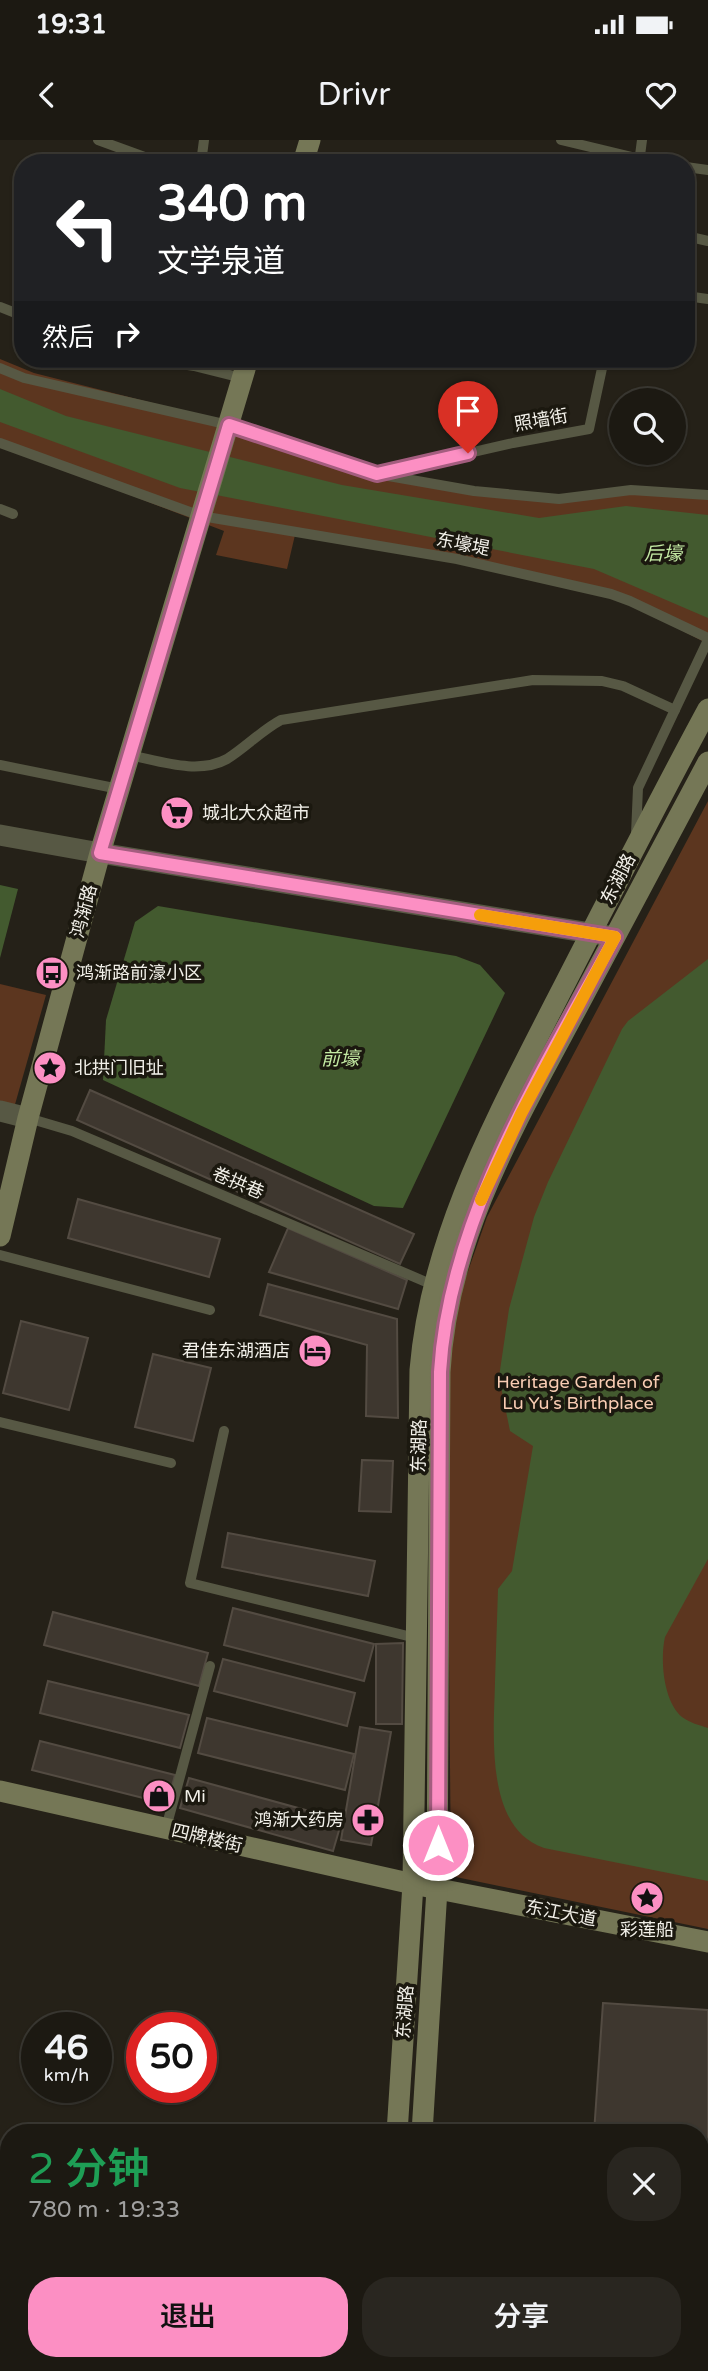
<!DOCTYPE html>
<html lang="zh">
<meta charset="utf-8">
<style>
:root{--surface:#1c1912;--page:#292620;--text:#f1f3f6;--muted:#a0a09f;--line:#3a3832;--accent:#fc8fc3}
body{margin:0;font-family:"Varela Round","Noto Sans SC",sans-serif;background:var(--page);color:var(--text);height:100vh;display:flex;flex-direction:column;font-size:26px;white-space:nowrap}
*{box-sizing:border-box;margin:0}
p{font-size:23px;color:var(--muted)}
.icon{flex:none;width:38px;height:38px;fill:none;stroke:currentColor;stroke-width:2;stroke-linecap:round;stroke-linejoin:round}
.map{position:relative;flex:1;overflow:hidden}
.drawer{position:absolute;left:0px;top:1984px;width:709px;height:247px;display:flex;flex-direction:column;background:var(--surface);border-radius:28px 28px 0 0;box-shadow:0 2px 5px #0004,0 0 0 2px var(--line)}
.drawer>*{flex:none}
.guide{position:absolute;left:14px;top:14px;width:681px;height:214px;border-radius:28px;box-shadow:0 2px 5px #0004,0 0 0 2px var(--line);background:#202124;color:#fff;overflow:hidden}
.fabs{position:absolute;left:609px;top:248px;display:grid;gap:14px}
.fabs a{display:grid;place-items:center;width:77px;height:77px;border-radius:50%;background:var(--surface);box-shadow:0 2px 5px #0004,0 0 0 2px var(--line);font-size:35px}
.speed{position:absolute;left:21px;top:1872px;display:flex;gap:14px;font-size:35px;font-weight:700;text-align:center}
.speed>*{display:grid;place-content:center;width:91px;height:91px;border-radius:50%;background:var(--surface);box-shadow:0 2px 5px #0004,0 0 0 2px var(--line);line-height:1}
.speed small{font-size:18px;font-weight:400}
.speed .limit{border:10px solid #d22;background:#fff;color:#111}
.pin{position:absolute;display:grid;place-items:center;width:60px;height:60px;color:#fff;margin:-72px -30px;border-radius:50% 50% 50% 0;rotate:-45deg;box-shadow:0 0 7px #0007}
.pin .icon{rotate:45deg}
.me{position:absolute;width:77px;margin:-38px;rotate:0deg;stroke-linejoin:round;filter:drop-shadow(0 0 5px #0008)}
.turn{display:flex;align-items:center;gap:24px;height:147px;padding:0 28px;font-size:32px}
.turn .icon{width:91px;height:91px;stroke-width:2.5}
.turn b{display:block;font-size:49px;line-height:60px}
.then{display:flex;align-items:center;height:66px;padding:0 28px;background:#0003;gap:14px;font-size:26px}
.round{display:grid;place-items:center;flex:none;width:74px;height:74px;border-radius:28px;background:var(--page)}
.overview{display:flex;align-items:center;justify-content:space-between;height:119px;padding:0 28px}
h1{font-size:42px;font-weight:600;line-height:52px;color:#1e9e55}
.button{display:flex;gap:14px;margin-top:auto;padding:14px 28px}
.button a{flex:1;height:80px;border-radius:28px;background:var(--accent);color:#111;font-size:28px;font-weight:600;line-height:80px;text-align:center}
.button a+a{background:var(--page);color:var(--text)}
.status{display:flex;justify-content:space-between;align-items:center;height:49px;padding:0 35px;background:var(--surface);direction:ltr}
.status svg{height:19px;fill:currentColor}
header{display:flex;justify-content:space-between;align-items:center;height:91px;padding:0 28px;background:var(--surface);font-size:32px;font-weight:600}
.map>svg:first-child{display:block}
</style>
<div class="status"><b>19:31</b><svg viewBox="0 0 49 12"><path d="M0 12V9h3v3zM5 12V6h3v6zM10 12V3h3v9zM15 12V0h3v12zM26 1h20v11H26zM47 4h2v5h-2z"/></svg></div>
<header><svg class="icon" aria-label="back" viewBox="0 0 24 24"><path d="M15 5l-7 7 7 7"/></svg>Drivr<svg class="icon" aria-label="heart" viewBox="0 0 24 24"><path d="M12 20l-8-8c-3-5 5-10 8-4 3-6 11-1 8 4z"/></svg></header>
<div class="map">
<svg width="708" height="2231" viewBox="0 0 708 2231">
<rect width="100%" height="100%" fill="#252118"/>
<!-- green -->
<g fill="#5c361f">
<polygon points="0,219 34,233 204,276 378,332 479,350 559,357 629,349 708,355 708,504 621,459 470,425 295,395 287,429 216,415 224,391 0,305"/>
<polygon points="708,661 708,1789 451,1736 447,1291 449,1214 461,1151 487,1077"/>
<polygon points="0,844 46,855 14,968 0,964"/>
</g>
<!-- water -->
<g fill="#435a2f">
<polygon points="0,249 66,276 342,345 539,378 626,366 708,375 708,478 594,429 180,348 0,282"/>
<polygon points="0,745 18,749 0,818"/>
<polygon points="158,766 456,816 480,825 505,853 403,1068 374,1066 103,940 106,880 135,782"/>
<path d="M708,819V1419L665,1497C660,1519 663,1561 682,1577C690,1583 699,1585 708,1588V1741L544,1708C484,1688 494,1592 495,1542C496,1511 497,1480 498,1449L512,1431L533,1306L510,1291L499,1237L509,1169L534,1077L548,1042L622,889L628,881Z"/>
</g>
<!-- building -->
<g fill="#3e372f" stroke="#534b42" stroke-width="2">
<polygon points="90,950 414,1094 400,1124 77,980"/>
<polygon points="78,1059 220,1099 209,1137 68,1098"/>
<polygon points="288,1088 407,1140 398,1169 269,1132"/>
<polygon points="268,1144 397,1179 398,1278 366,1276 367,1205 260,1175"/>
<polygon points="21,1181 88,1198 69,1270 3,1253"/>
<polygon points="153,1214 211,1228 193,1301 135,1287"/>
<polygon points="362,1320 393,1321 391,1372 359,1371"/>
<polygon points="228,1393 375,1421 368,1456 222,1427"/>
<polygon points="233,1468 374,1504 364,1541 224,1505"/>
<polygon points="53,1472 208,1513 199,1546 44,1505"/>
<polygon points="403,1503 402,1584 376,1584 376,1504"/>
<polygon points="223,1519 355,1553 347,1586 214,1551"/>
<polygon points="48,1541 189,1575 180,1608 40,1573"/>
<polygon points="207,1578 354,1614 345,1650 198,1613"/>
<polygon points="360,1587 391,1592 371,1705 341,1700"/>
<polygon points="40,1601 175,1635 167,1664 32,1630"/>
<polygon points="189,1638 342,1680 333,1711 180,1668"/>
<polygon points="603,1863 708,1870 708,2212 700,2211 700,1993 594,1993"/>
</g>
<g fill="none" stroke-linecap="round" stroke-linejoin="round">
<!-- lane -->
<g stroke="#575844" stroke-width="10">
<polyline points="98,0 161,23"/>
<polyline points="561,0 657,23"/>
<polyline points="201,23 204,0"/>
<polyline points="639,23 642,0"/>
<polyline points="686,27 708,30"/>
<polyline points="686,96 708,101"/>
<polyline points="686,156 708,159"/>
<polyline points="0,167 23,176"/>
<polyline points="151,219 194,226 242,238"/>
<polyline points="0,228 24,238 229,285 377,334 513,303 589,289 604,219"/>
<polyline points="0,303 201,376 457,419 611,454 630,461 708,498"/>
<polyline points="383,335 474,351 559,359 631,350 708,355"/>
<polyline points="0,369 13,374"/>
<path d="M129,615C160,621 198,635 227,619C246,607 262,590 281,580L533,540L602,541L623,546L675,570"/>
<polyline points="0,625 119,649"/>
<polyline points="636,694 638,648 708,500"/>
<polyline points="28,978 72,991 433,1145"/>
<polyline points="0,1115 210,1170"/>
<polyline points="0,1282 171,1323"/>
<polyline points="224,1291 190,1443 416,1498"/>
<polyline points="166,1688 210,1526"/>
</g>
<!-- street -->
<g stroke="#575844" stroke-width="21">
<polyline points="0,695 100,713 609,796"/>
<polyline points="0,971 28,978"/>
</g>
<!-- secondary -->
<g stroke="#757756" stroke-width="21">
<polyline points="303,23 310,0"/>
<polyline points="0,1096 28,978 100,713 248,219"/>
<polyline points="0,1651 413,1744 708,1802"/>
<path d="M397,1993L413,1744L420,1230C431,1098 495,981 554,865C605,766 655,667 708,569"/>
<path d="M422,1993L437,1749L440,1232C447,1098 516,982 578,866C622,785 664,703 708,622"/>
<polyline points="381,2231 382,2222"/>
<polyline points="407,2231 407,2222"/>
</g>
</g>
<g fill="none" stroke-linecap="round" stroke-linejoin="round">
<defs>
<path id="route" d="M438,1705L440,1232C449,1078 543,930 615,797L100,713L229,285L377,334L468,313"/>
</defs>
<!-- route casing -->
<use href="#route" stroke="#a45d7f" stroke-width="18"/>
<!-- route -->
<use href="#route" stroke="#fc8fc3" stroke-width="12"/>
<!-- slow -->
<polyline stroke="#f59e0b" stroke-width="12" points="480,775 615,797 521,974 481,1060"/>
</g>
<!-- icons -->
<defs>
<symbol id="supermarket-disc" viewBox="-11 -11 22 22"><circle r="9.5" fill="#fc8fc3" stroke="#1b180f"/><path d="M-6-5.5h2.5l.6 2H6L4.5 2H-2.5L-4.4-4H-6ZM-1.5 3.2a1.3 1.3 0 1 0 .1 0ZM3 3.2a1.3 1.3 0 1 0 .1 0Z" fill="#111"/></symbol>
<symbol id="bus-disc" viewBox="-11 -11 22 22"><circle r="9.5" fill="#fc8fc3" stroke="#1b180f"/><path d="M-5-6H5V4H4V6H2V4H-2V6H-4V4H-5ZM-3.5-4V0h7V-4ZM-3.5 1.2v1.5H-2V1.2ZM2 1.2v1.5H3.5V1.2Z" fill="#111"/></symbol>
<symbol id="sight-disc" viewBox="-11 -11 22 22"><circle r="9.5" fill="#fc8fc3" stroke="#1b180f"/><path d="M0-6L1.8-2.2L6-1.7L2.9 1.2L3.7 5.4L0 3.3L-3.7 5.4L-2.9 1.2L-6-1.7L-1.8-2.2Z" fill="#111"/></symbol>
<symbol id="hotel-disc" viewBox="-11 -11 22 22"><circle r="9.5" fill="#fc8fc3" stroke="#1b180f"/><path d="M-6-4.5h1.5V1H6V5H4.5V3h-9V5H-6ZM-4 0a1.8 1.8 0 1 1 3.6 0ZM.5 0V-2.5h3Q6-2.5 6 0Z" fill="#111"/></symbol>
<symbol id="shop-disc" viewBox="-11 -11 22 22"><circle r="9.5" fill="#fc8fc3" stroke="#1b180f"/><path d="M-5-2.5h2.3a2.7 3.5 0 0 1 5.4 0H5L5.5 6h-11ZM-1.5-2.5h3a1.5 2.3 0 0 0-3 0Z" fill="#111"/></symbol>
<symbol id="pharmacy-disc" viewBox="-11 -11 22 22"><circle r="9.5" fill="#fc8fc3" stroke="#1b180f"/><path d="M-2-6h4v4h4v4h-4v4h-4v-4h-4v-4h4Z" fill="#111"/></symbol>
</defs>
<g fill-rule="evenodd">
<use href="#supermarket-disc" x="158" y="654" width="38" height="38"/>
<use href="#bus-disc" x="33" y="814" width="38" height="38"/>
<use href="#sight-disc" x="31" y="909" width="38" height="38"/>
<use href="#hotel-disc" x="296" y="1192" width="38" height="38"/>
<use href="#shop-disc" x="140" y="1637" width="38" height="38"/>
<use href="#pharmacy-disc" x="349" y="1661" width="38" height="38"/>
<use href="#sight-disc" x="628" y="1739" width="38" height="38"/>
</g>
<g text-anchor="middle" stroke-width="7" stroke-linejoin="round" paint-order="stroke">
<!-- street labels -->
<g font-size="18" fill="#f2f0e9" stroke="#1b180f">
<text transform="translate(541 280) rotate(-10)" y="6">照墙街</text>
<text transform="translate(463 404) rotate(11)" y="6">东壕堤</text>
<text transform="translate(618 739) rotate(-63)" y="6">东湖路</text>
<text transform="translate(84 771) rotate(-75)" y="6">鸿渐路</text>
<text transform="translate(238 1043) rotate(23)" y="6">卷拱巷</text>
<text transform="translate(419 1306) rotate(-89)" y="6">东湖路</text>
<text transform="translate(207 1698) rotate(13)" y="6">四牌楼街</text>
<text transform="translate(561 1773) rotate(11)" y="6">东江大道</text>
<text transform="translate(405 1872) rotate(-86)" y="6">东湖路</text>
</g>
<!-- poi labels -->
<g font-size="18" fill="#f2f0e9" stroke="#1b180f" text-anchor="start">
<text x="202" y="679">城北大众超市</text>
<text x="76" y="839">鸿渐路前濠小区</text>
<text x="74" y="934">北拱门旧址</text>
<text x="290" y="1217" text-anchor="end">君佳东湖酒店</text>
<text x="184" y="1662">Mi</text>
<text x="344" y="1686" text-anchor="end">鸿渐大药房</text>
<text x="647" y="1796" text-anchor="middle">彩莲船</text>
</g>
<!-- park labels -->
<g font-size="18" fill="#f8ccb3" stroke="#1b180f">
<text x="578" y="1248">Heritage Garden of<tspan x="578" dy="21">Lu Yu’s Birthplace</tspan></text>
</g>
<!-- water labels -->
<g font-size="19" font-style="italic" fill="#c4eaa4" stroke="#1b180f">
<text x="663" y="420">后壕</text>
<text x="340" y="925">前壕</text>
</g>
</g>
</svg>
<div class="fabs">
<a><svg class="icon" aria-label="search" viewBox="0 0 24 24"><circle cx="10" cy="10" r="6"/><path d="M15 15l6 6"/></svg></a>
</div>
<div class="speed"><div>46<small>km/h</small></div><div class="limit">50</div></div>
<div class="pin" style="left:468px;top:313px;background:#d93025"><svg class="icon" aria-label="arrive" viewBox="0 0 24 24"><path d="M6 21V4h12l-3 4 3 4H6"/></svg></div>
<svg class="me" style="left:438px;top:1705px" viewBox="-20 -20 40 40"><circle r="17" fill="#fc8fc3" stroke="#fff" stroke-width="3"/><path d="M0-11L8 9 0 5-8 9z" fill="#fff"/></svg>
<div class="guide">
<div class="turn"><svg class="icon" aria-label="left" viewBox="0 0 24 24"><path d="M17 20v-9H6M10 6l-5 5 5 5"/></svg><div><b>340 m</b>文学泉道</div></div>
<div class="then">然后<svg class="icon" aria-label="right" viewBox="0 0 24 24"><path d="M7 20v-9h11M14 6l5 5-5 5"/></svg></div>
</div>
<section class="drawer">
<div class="overview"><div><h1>2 分钟</h1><p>780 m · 19:33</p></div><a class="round"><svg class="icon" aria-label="close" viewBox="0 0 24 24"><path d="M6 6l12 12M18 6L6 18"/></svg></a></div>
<div class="button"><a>退出</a><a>分享</a></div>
</section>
</div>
